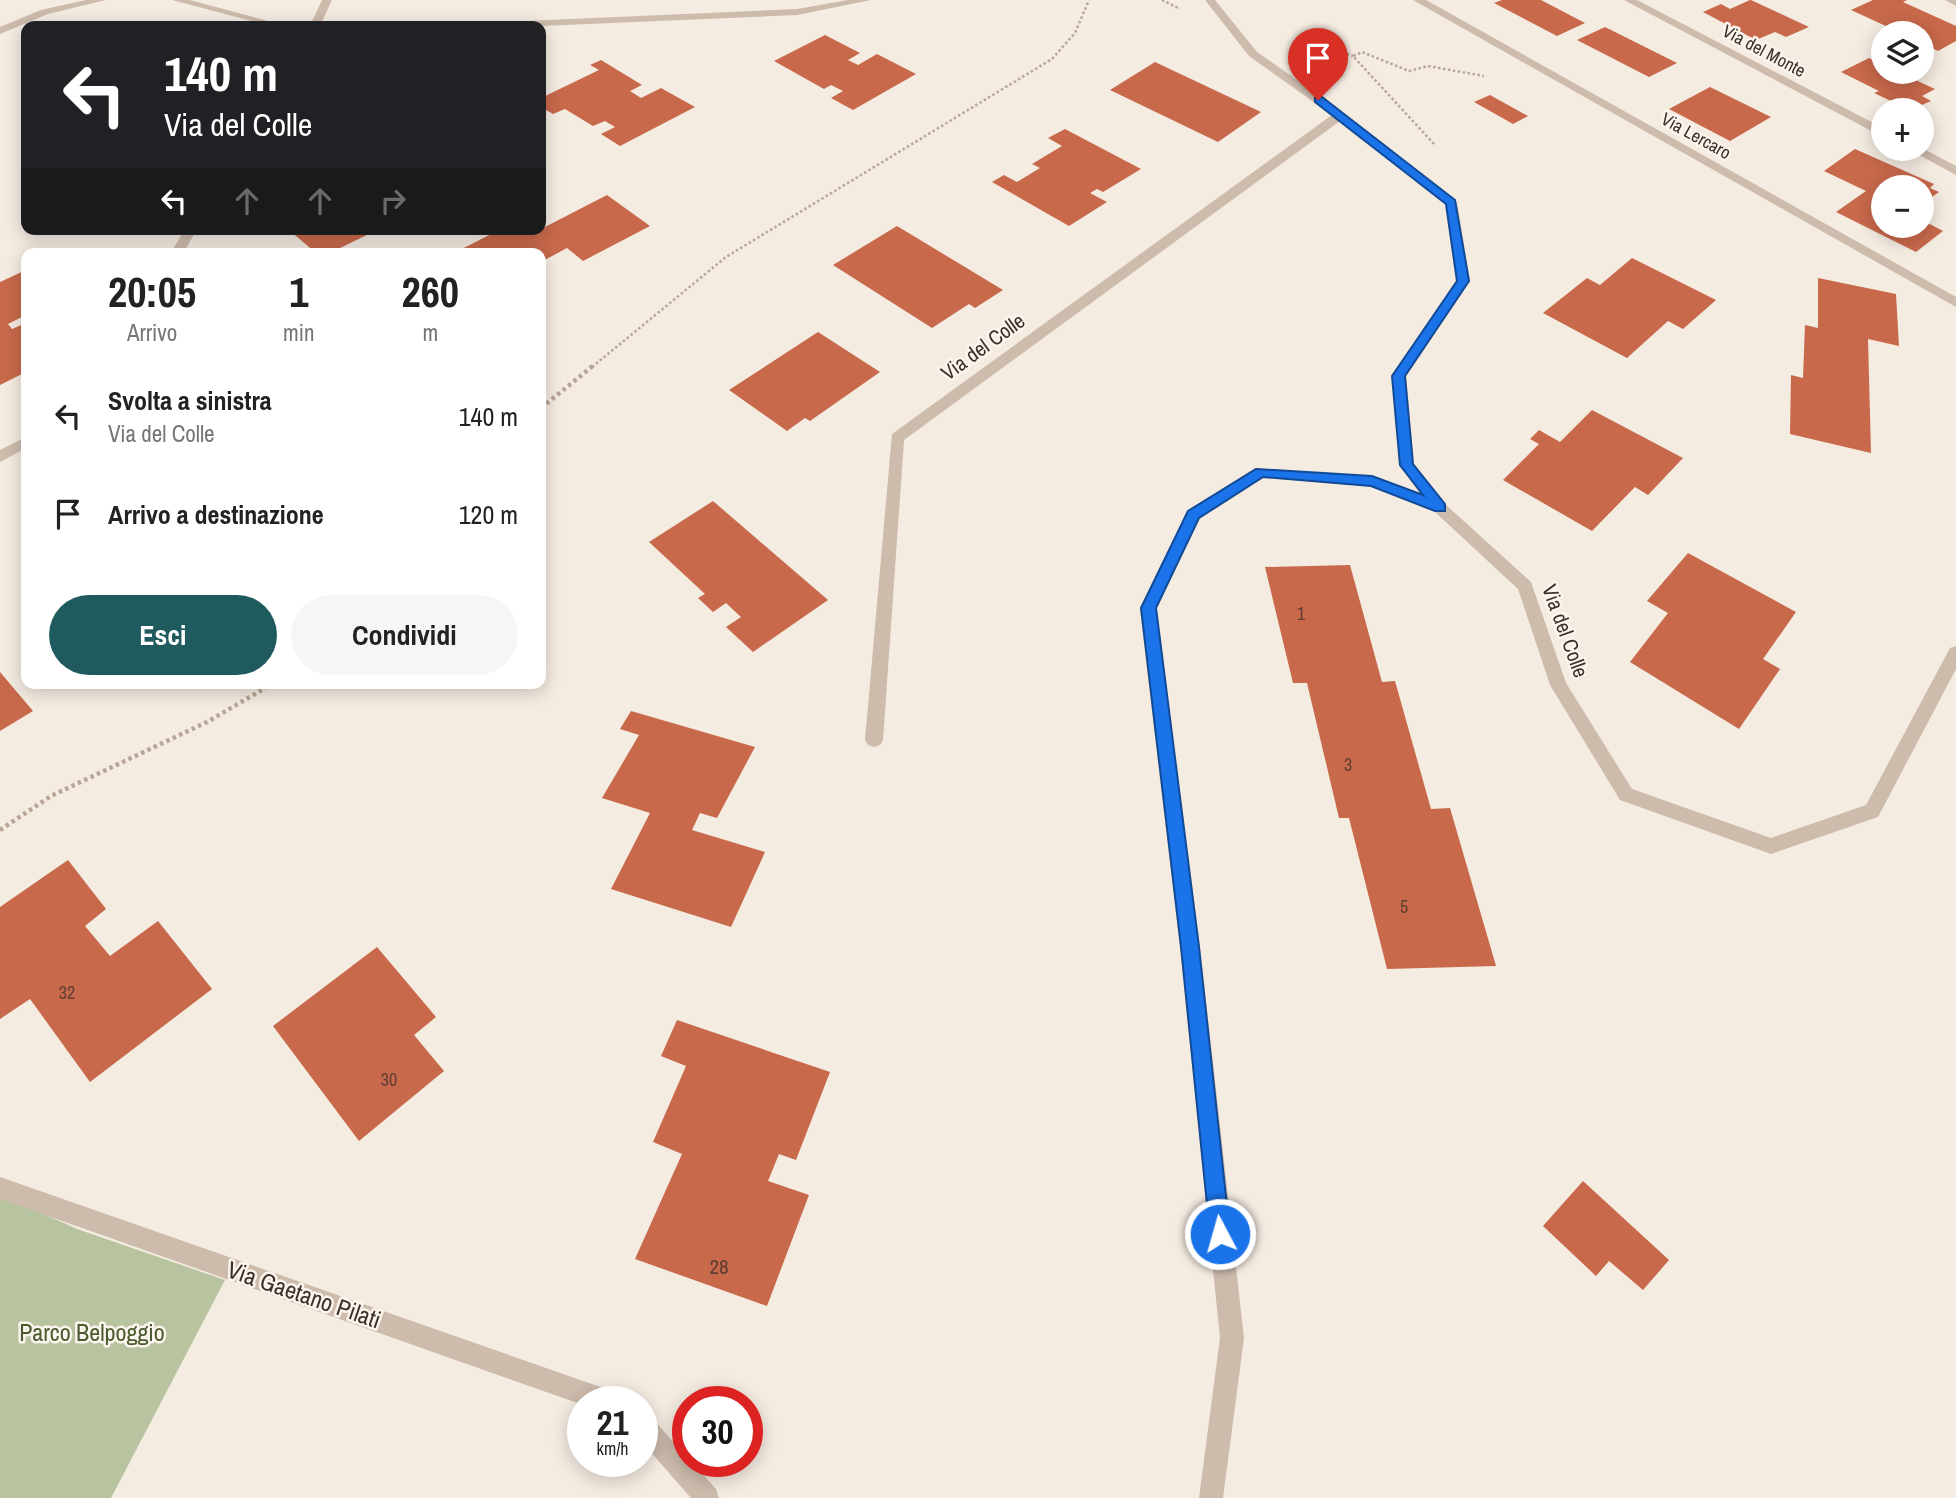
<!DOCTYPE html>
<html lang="it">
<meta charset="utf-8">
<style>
:root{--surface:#fff;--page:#f6f6f6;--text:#222;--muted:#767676;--accent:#1f5a5e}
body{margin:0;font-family:"Archivo Narrow",sans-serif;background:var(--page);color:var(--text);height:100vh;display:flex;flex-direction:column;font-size:26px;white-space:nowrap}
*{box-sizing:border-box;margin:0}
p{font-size:23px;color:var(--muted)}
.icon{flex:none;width:38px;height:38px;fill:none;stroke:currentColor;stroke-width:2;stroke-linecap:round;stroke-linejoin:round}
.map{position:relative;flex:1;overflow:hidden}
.sheet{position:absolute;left:21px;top:248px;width:525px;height:441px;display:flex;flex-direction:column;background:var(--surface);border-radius:14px;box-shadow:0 4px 18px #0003}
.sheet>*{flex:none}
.top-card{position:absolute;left:21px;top:21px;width:525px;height:214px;border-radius:14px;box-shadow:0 4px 18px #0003;background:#202124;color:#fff;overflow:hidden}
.controls{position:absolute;left:1871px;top:21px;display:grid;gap:14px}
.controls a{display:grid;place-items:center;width:63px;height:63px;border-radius:50%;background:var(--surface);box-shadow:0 4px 18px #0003;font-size:35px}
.speed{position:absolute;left:567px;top:1386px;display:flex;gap:14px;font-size:35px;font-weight:700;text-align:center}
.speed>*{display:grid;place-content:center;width:91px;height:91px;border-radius:50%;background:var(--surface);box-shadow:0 4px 18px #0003;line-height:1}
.speed small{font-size:18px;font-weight:400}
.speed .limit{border:10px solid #d22;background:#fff;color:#111}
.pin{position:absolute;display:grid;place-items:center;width:60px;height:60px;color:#fff;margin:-72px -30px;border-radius:50% 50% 50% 0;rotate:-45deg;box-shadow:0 0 7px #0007}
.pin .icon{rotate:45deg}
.me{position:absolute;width:77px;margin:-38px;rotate:354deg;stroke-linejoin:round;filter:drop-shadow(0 0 5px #0008)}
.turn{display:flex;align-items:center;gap:24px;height:147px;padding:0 28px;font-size:32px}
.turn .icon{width:91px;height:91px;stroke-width:2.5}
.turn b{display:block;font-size:49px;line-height:60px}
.lanes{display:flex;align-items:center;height:66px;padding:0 28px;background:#0003;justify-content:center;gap:35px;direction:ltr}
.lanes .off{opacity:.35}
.eta{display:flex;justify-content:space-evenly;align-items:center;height:119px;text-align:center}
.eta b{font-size:42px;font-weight:700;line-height:49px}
.primary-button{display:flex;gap:14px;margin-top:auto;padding:14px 28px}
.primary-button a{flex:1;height:80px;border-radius:42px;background:var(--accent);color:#fff;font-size:28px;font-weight:700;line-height:80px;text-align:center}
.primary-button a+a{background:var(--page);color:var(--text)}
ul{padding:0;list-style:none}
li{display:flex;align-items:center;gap:21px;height:98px;padding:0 28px}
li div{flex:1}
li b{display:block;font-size:26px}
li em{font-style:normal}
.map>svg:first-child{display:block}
</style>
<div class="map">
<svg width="1956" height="1498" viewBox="0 0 1956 1498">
<rect width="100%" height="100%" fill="#f4ebe1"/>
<!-- green -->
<polygon fill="#b8c4a0" points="0,1194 77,1229 225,1280 111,1498 0,1498"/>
<!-- building -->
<g fill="#c8694b">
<polygon points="1502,0 1541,0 1585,23 1557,36 1494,3"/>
<polygon points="1750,0 1751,0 1809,27 1786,37 1775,32 1756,40 1703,12 1721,4 1730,9"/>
<polygon points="1873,0 1907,0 1903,2 1956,26 1956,41 1938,51 1922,43 1922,33 1901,33 1851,10"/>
<polygon points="1605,27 1677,63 1649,77 1577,40"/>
<polygon points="825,35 860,53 848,60 858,65 877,54 916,74 853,110 831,98 843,91 831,85 824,89 774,61"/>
<polygon points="1869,58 1883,65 1883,72 1898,72 1935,89 1922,96 1931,101 1910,110 1874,93 1879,91 1841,72"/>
<polygon points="601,60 642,85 630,91 641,98 661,88 695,107 620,146 601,134 615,127 605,121 593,126 565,109 553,114 541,107 541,98 599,70 590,65"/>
<polygon points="1155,62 1261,112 1218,142 1110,90"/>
<polygon points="1710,87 1771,117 1730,141 1669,109"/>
<polygon points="1490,95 1528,116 1513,124 1474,102"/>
<polygon points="1065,129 1141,169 1103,192 1097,189 1090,193 1107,202 1069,226 992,182 1004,175 1017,182 1040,168 1032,164 1062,146 1048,138"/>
<polygon points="1855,149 1934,184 1930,188 1939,192 1922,204 1922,187 1883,187 1883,226 1922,226 1922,220 1943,231 1916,252 1836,212 1866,191 1824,171"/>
<polygon points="607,195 650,226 583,261 567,248 541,262 541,254 452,254 501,229 522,229 529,234 541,229"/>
<polygon points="897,226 1003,290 975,308 969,304 932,328 833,265"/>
<polygon points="288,229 379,229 328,254 317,254"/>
<polygon points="1632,258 1716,300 1683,329 1668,321 1627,358 1543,313 1587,278 1600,285"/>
<polygon points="26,270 26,315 8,324 12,329 26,323 26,372 0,385 0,282"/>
<polygon points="1818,278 1896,294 1899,346 1868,339 1871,453 1790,434 1791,375 1803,378 1805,325 1818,328"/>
<polygon points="818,332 880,372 810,421 805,418 787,431 729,390"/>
<polygon points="1592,410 1683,458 1648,495 1635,487 1592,531 1503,480 1539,444 1530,439 1539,430 1560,442"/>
<polygon points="713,501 828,600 753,652 726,627 741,617 726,603 713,612 698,598 705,594 649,542"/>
<polygon points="1688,553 1796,612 1763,659 1780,669 1739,729 1630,662 1668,613 1647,601"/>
<polygon points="1350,565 1382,682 1395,681 1431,809 1450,808 1496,966 1387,969 1349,818 1339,818 1307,683 1293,683 1265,567"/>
<polygon points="0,672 33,711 0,731"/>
<polygon points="631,711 755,747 717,818 700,813 692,830 765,852 731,927 611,889 650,813 602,798 639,735 620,729"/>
<polygon points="68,860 106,909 85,926 110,956 158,921 212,989 90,1082 30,999 0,1019 0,907"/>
<polygon points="377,947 436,1017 414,1035 444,1071 359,1141 273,1026"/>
<polygon points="677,1020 830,1072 796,1160 779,1154 768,1181 809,1195 767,1306 635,1259 682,1154 653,1142 686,1066 661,1056"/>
<polygon points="1583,1181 1669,1260 1643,1290 1609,1261 1596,1276 1543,1226"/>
</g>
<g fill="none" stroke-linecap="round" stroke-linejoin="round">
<!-- path-far1 -->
<g stroke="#b9a596" stroke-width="2.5" stroke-dasharray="2.5 2.5" stroke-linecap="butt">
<polyline points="1162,0 1180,9"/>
<polyline points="1303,48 1322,46 1353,56"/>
<polyline points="1434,144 1353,56 1362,52 1409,71 1428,66 1484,76"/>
<polyline points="592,367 726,257 1052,59 1075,33 1089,0"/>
</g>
<!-- path -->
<g stroke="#b9a596" stroke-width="4.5" stroke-dasharray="3.5 3.5" stroke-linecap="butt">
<polyline points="541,408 594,365"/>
<polyline points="0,830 51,796 207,722 272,684"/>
</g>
<!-- minor -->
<g fill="#cdbbac" fill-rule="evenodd">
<polygon points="86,0 106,0 48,14 0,34 0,27 41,10"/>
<polygon points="172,0 190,0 287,26 270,26"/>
<polygon points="322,0 332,0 320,26 310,26"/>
<polygon points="848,0 871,0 797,15 541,26 473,26 478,23 797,9"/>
<polygon points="1205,0 1215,0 1257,52 1344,113 1457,202 1470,281 1406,376 1414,464 1445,504 1531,582 1566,683 1632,789 1771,838 1866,805 1950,648 1956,646 1956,669 1878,817 1771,854 1620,800 1550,685 1518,589 1435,512 1370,486 1263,478 1199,519 1156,609 1200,947 1244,1338 1223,1498 1199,1498 1220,1338 1180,947 1140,609 1188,511 1255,468 1372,476 1421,495 1400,465 1392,376 1456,281 1445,203 1340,121 904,440 883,740 880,745 874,747 868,745 865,740 892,434 1332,115 1249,56"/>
<polygon points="1413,0 1426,0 1956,297 1956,307"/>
<polygon points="1624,0 1637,0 1883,128 1883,137"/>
<polygon points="1945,0 1956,0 1956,6"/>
<polygon points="1922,148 1956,166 1956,175 1908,149"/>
<polygon points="185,229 197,229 183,254 170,254"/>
<polygon points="26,437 26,448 0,462 0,450"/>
<polygon points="0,1177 609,1390 617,1394 621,1402 583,1402 583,1405 0,1199"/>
<polygon points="642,1412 650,1416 688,1458 688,1461 691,1461 716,1489 719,1498 691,1498 642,1442"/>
</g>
</g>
<!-- route -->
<polygon fill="#1a73e8" stroke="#114b97" stroke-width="2" points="1315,97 1322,97 1455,200 1469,281 1405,376 1413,464 1445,504 1445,511 1435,511 1371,486 1263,477 1199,518 1156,608 1199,947 1230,1234 1228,1241 1220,1244 1213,1241 1210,1234 1181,947 1141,608 1188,511 1256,469 1372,476 1423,495 1400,465 1392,376 1457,281 1446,204 1315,102"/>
<g text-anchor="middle" stroke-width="5" stroke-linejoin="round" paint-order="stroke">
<!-- far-street labels -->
<g font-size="18" fill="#3b302b" stroke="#fbf5ee">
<text transform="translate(1764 51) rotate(28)" y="6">Via del Monte</text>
<text transform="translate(1696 136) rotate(29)" y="6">Via Lercaro</text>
</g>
<!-- number labels -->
<g font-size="18" fill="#5e3e33">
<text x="1301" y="620">1</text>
<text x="1348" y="771">3</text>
<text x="1404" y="913">5</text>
<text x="67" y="999">32</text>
<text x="389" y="1086">30</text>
</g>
<!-- street labels -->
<g font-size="21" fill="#3b302b" stroke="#fbf5ee">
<text transform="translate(983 347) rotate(-36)" y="7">Via del Colle</text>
<text transform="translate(1565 631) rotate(70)" y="7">Via del Colle</text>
</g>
<!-- near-number labels -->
<g font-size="21" fill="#5e3e33">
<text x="719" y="1274">28</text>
</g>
<!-- near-street labels -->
<g font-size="24" fill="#3b302b" stroke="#fbf5ee">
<text transform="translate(304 1295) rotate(19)" y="8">Via Gaetano Pilati</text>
</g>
<!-- near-park labels -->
<g font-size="24" fill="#4a5a2e" stroke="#fbf5ee">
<text x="92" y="1341">Parco Belpoggio</text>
</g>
</g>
</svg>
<div class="controls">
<a><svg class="icon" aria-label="layers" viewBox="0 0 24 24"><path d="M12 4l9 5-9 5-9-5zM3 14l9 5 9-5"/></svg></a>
<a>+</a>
<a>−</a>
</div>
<div class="speed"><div>21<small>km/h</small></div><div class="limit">30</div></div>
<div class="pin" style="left:1318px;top:100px;background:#d93025"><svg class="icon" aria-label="arrive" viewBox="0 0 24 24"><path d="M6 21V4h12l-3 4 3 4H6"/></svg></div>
<svg class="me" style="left:1220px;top:1234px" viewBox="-20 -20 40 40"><circle r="17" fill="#1a73e8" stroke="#fff" stroke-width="3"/><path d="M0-11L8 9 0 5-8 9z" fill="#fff"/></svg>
<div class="top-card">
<div class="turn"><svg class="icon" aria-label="left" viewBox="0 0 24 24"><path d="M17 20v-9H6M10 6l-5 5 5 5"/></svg><div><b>140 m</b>Via del Colle</div></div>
<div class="lanes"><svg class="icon" aria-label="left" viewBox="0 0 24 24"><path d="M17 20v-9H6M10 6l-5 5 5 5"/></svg><svg class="icon off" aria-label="ahead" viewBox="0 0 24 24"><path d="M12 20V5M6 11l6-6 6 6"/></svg><svg class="icon off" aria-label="ahead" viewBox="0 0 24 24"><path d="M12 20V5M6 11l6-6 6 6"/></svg><svg class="icon off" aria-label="right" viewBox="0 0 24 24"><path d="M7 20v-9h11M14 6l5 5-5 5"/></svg></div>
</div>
<section class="sheet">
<div class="eta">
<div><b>20:05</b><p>Arrivo</p></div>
<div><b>1</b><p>min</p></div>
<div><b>260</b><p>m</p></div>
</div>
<ul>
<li><svg class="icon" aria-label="left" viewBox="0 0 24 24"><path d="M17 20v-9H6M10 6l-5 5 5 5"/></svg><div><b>Svolta a sinistra</b><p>Via del Colle</p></div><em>140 m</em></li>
<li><svg class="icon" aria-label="arrive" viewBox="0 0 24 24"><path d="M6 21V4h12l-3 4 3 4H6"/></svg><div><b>Arrivo a destinazione</b></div><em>120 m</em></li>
</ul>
<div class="primary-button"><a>Esci</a><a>Condividi</a></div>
</section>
</div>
